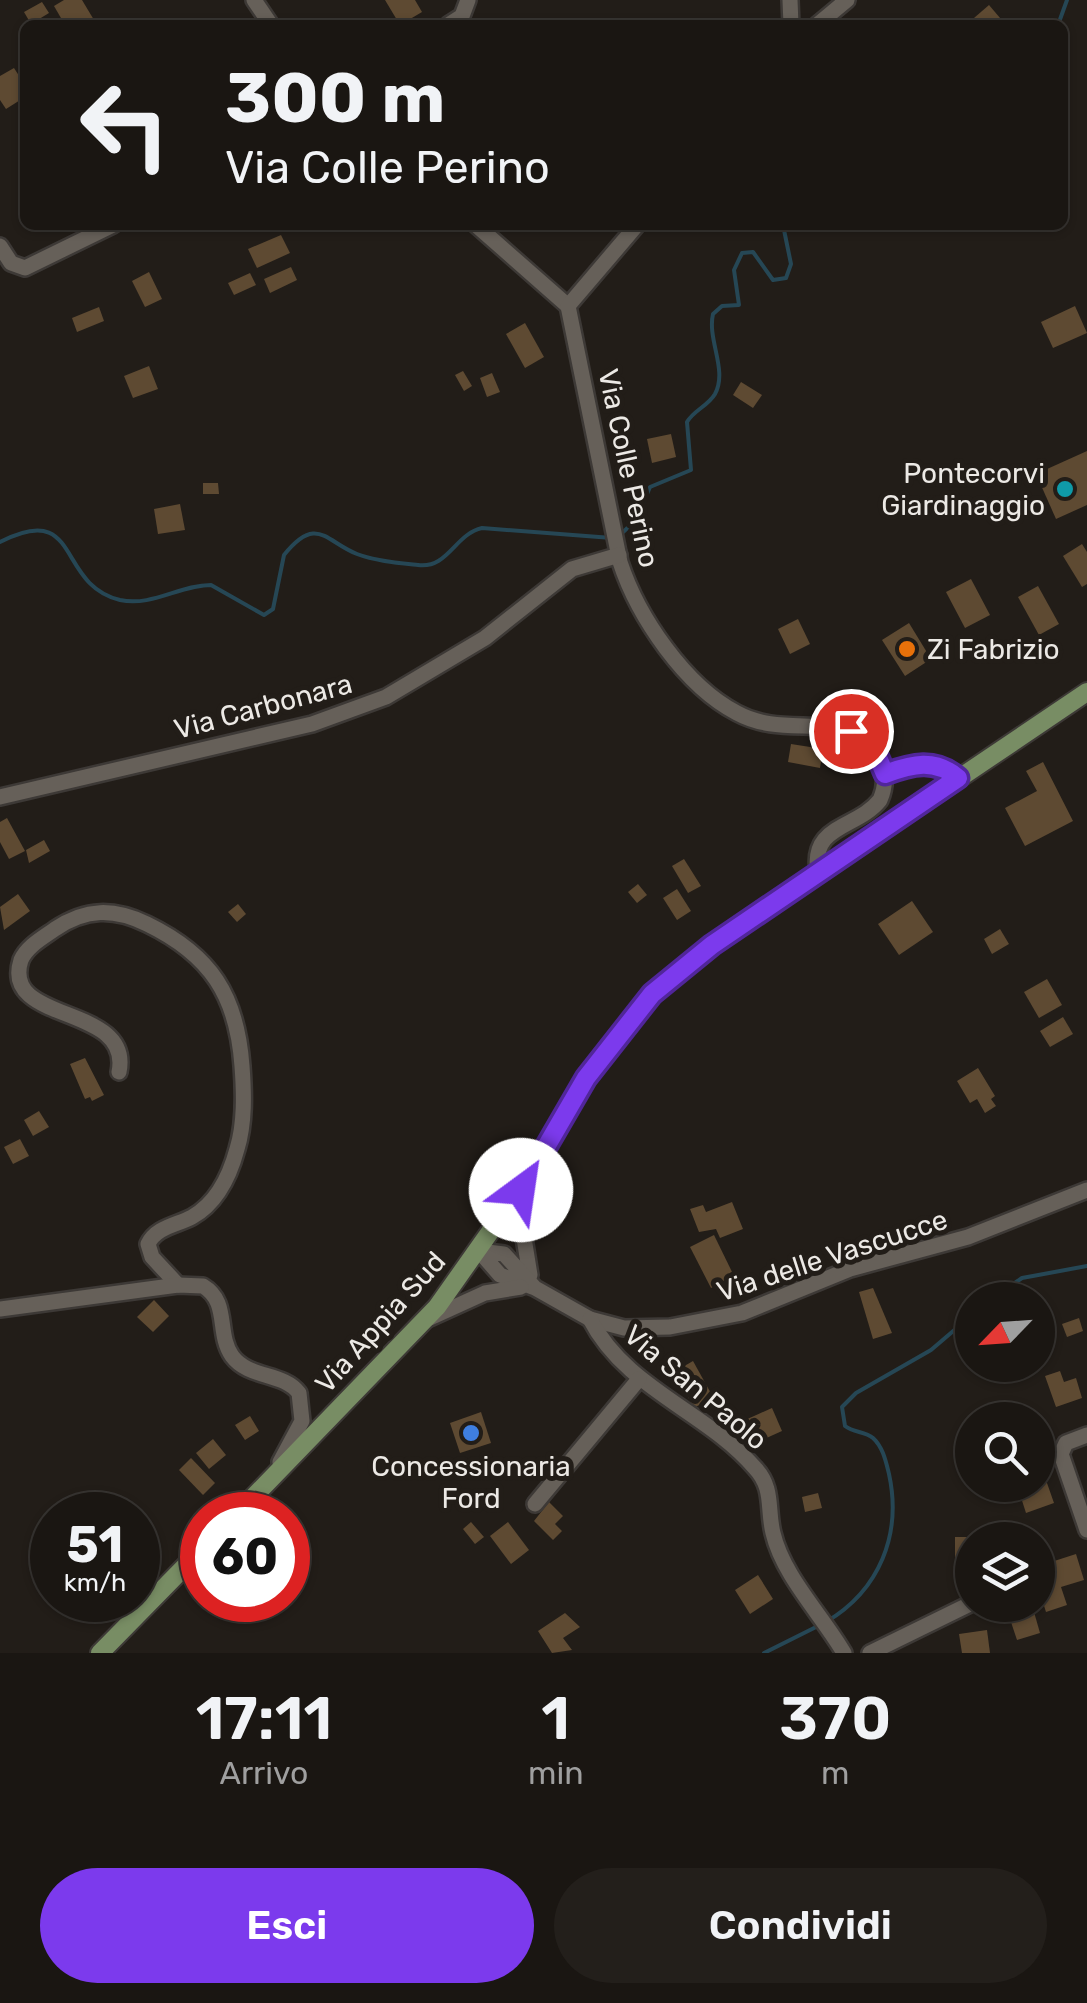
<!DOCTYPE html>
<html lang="it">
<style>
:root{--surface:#1a1612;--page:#231f1b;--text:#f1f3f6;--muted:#9f9f9f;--line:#383532;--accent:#7c3aed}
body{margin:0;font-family:Rubik,sans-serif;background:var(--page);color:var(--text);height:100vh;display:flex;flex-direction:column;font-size:38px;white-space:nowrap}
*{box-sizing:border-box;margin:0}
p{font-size:32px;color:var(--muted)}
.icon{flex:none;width:55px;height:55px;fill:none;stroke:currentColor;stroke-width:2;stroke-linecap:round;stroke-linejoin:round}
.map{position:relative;height:1653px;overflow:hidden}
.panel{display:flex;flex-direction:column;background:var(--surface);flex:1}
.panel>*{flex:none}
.hud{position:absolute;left:20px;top:20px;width:1048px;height:210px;border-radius:15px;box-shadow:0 2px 8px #0004,0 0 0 2px var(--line);background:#1a1612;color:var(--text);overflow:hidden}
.needle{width:65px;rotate:245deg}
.tools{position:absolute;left:955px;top:1282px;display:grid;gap:20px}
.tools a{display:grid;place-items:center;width:100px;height:100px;border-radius:50%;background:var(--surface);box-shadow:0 2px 8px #0004,0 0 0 2px var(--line);font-size:50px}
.speed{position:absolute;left:30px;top:1492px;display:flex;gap:20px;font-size:50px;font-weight:700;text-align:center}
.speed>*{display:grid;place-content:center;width:130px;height:130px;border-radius:50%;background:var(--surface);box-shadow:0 2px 8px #0004,0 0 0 2px var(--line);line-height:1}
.speed small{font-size:25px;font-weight:400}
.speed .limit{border:15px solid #d22;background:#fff;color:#111}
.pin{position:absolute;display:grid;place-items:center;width:85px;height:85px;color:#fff;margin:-42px;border:5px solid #fff;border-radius:50%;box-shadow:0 2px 10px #0007}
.me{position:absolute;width:110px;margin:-55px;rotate:31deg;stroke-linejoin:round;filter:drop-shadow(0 0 8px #0008)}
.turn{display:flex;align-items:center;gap:35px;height:210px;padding:0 40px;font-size:45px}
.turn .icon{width:130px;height:130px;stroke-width:2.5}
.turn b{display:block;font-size:70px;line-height:85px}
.eta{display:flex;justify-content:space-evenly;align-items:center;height:170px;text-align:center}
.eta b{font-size:60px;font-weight:600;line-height:70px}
.action{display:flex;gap:20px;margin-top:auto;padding:20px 40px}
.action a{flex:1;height:115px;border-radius:60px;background:var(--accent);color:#fff;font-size:40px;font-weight:600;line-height:115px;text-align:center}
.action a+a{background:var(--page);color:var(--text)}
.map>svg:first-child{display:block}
</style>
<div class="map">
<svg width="1087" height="1653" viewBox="0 0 1087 1653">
<rect width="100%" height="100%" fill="#221d18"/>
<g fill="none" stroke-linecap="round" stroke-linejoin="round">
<!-- stream -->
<g stroke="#264755" stroke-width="4">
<polyline points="1058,25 1067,0"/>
<path d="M621,534L636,520L650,487L691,470L687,422C694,410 708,406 715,394C728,370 707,340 713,314L722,306L739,305L734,270L742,253L753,252L773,280L786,278L791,264L783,225"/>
<path d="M0,542C82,500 55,584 120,600C152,607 180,585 211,585L264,615L273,609L284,555C317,514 326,542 357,554C375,561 399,563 418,565C448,569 455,534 482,528L612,538"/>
<polyline points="990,1300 1022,1278 1087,1266"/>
<path d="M826,1622C880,1590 902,1534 889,1474C886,1462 883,1447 873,1438C865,1431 854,1433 845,1426L842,1407L856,1393L931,1350L972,1315"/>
<polyline points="764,1653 818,1626"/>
</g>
</g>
<!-- building -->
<g fill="#5e4a32">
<polygon points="64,0 82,0 97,25 65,25 54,6"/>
<polygon points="385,0 415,0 422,12 400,25"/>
<polygon points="42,2 49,13 31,24 24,12"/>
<polygon points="989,5 1006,25 980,25 974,18"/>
<polygon points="14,68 25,85 25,97 6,109 0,100 0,76"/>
<polygon points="281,235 290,253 257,268 248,249"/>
<polygon points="291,267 297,280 270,293 264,279"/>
<polygon points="149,272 162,299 145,307 132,281"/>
<polygon points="250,273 256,285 234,295 228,283"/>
<polygon points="1075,306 1087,333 1053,348 1041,322"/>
<polygon points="99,307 104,321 77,332 72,318"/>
<polygon points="525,323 544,357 525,368 506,334"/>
<polygon points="149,366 158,389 133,398 124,376"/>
<polygon points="463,371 472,386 464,391 455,375"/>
<polygon points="492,373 500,392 487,397 480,378"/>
<polygon points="741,382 762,395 753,408 733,395"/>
<polygon points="671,434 676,457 652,463 647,439"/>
<polygon points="1087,451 1087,505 1056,519 1036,474"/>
<polygon points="203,483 218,483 219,494 203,494"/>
<polygon points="180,504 185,530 158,534 154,509"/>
<polygon points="1082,544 1087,552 1087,584 1082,587 1063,556"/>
<polygon points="971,579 990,615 965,628 946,592"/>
<polygon points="1038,586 1059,624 1039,635 1018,597"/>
<polygon points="798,619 810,644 790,654 778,629"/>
<polygon points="909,623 931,659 905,676 882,640"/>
<polygon points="791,744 823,749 820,768 788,762"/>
<polygon points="1043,762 1073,821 1025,846 1005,808 1037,791 1026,771"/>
<polygon points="7,818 25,851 9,859 0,842 0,822"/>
<polygon points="44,840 50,851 29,863 26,850"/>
<polygon points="684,859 701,886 688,893 672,866"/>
<polygon points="638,884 647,895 637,903 628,892"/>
<polygon points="677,889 691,911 677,920 663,898"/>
<polygon points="18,894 30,911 4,930 0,907"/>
<polygon points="912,901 933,932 899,955 878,924"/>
<polygon points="238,904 246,914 237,922 228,912"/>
<polygon points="1000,929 1009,944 992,954 984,939"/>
<polygon points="1047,979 1062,1005 1039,1018 1024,992"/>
<polygon points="1063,1017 1073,1034 1050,1047 1040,1031"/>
<polygon points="85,1058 104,1095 92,1101 90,1097 85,1099 70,1064"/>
<polygon points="978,1068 995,1096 991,1099 996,1106 985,1113 977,1099 970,1103 957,1081"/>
<polygon points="39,1111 49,1127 33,1136 24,1120"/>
<polygon points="20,1139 29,1156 13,1164 4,1147"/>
<polygon points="732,1202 743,1229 720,1238 716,1229 699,1232 690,1209 703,1205 706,1212"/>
<polygon points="714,1235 734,1276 711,1288 690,1247"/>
<polygon points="873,1288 892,1333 873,1339 859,1292"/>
<polygon points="154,1300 169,1316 153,1332 137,1317"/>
<polygon points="1079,1318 1083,1331 1067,1337 1062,1324"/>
<polygon points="693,1361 713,1397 694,1408 674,1372"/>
<polygon points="1060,1371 1064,1382 1076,1378 1082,1398 1056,1407 1045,1376"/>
<polygon points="772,1408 782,1431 753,1444 743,1421"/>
<polygon points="481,1412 491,1443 460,1453 450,1423"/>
<polygon points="250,1416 259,1431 245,1440 235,1425"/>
<polygon points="213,1439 226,1455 209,1469 196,1453"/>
<polygon points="191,1458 215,1483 203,1495 179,1470"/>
<polygon points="1041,1466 1054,1503 1026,1513 1017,1485 1038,1485"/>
<polygon points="818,1493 822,1508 805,1512 802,1497"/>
<polygon points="549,1502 563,1516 555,1524 562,1531 553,1540 534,1521"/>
<polygon points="471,1522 484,1537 475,1544 463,1529"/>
<polygon points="508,1522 529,1550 511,1564 490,1536"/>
<rect x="955" y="1537" width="17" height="25"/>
<polygon points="1076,1554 1084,1580 1061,1587 1067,1605 1046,1612 1038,1587 1054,1581 1048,1563"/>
<polygon points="758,1575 773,1599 750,1614 735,1590"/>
<polygon points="1034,1612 1040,1633 1017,1640 1010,1619"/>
<polygon points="565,1613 580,1627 563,1638 572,1650 552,1653 538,1631"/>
<polygon points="987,1630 990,1653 962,1653 959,1634"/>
</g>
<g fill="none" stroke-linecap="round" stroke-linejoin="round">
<defs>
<g id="minor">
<polyline points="254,0 271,25"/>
<polyline points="790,0 791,25"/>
<polyline points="448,25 462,16 468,0"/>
<polyline points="817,25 847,0"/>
<polyline points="476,225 568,306"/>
<path d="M637,225L568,306L620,562C638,617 685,686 737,713C772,732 806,722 843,729C876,735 893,771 880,800C857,829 810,824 818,872"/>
<polyline points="0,246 11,263 25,268 113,225"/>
<path d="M885,774C912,764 935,758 958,778"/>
<polyline points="0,797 312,724 386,697 485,638 572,569 619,555"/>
<path d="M119,1072C133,1003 0,1025 21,960C27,946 44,937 55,929C86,908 114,908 147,924C211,955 237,996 242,1066C244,1093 245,1123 237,1149C230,1175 217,1203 192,1217C177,1225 156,1227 148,1244L152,1257L178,1285"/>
<polyline points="530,1275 524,1238 535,1170"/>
<polyline points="535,1288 504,1254 479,1251 500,1275 535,1288 590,1319 624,1328 670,1327 742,1313 850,1269 968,1237 1087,1190"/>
<path d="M0,1309L178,1285L203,1286C230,1302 216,1333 232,1356C249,1379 283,1372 299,1393L302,1421L280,1462"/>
<polyline points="430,1318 485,1293 521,1287"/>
<path d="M590,1319C626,1389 706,1411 755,1468C774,1488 767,1509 773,1533C783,1576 822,1615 844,1653"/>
<polyline points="1087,1435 1066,1443 1061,1454 1087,1530"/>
<polyline points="535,1504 639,1379"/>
<polyline points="870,1653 972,1603"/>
</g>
<g id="major">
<polyline points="236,1515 437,1307 528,1178 586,1078 652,994 712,945 1087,692"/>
<polyline points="100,1653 202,1549"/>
</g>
</defs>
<!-- minor casing -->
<use href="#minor" stroke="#3d3936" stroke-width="20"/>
<!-- major casing -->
<use href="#major" stroke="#3d3936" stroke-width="22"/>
<!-- minor -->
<use href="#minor" stroke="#666059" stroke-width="15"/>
<!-- major -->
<use href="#major" stroke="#788d64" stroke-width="18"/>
</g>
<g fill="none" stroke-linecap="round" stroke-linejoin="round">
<defs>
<path id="route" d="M521,1190L586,1078L652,994L712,945L958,778C935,758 912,764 885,774L874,748L851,731"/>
</defs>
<!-- route casing -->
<use href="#route" stroke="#51269a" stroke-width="25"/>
<!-- route -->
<use href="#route" stroke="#7c3aed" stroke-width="18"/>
</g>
<!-- markers -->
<circle fill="#0f9aa8" stroke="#221d18" stroke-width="4" cx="1065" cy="489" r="10"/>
<circle fill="#e8710a" stroke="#221d18" stroke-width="4" cx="907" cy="649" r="10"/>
<circle fill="#3f7fe0" stroke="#221d18" stroke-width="4" cx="471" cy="1433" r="10"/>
<g text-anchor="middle" stroke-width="10" stroke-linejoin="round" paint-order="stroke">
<!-- street labels -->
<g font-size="28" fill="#ece9e5" stroke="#221d18">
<text transform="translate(629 468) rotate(78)" y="10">Via Colle Perino</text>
<text transform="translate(263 706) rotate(-15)" y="10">Via Carbonara</text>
<text transform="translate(832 1255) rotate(-18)" y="10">Via delle Vascucce</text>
<text transform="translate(380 1322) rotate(-48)" y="10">Via Appia Sud</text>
<text transform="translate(696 1387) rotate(40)" y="10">Via San Paolo</text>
</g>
<!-- poi labels -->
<g font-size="28" fill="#ece9e5" stroke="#221d18" text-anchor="end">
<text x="1045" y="483">Pontecorvi<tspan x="1045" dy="32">Giardinaggio</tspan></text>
<text x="927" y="659" text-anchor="start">Zi Fabrizio</text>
<text x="471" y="1476" text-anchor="middle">Concessionaria<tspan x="471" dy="32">Ford</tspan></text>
</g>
</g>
</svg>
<div class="tools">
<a><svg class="needle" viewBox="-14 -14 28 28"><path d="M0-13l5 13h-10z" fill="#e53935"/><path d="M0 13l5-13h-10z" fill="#9f9f9f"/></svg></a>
<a><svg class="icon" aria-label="search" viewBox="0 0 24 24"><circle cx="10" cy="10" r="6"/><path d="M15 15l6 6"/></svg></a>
<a><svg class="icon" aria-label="layers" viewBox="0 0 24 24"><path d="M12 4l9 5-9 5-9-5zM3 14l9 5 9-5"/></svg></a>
</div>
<div class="speed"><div>51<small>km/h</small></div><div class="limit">60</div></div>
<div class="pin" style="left:851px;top:731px;background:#d93025"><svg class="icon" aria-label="arrive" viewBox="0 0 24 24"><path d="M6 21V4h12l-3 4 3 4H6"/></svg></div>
<svg class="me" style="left:521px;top:1190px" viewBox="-20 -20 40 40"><circle r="19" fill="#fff"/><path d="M0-13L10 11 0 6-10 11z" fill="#7c3aed"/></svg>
<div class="hud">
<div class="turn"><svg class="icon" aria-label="left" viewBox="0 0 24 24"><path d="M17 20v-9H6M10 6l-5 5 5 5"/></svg><div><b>300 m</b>Via Colle Perino</div></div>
</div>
</div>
<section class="panel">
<div class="eta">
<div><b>17:11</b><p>Arrivo</p></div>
<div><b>1</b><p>min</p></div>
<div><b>370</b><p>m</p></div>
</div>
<div class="action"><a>Esci</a><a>Condividi</a></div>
</section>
